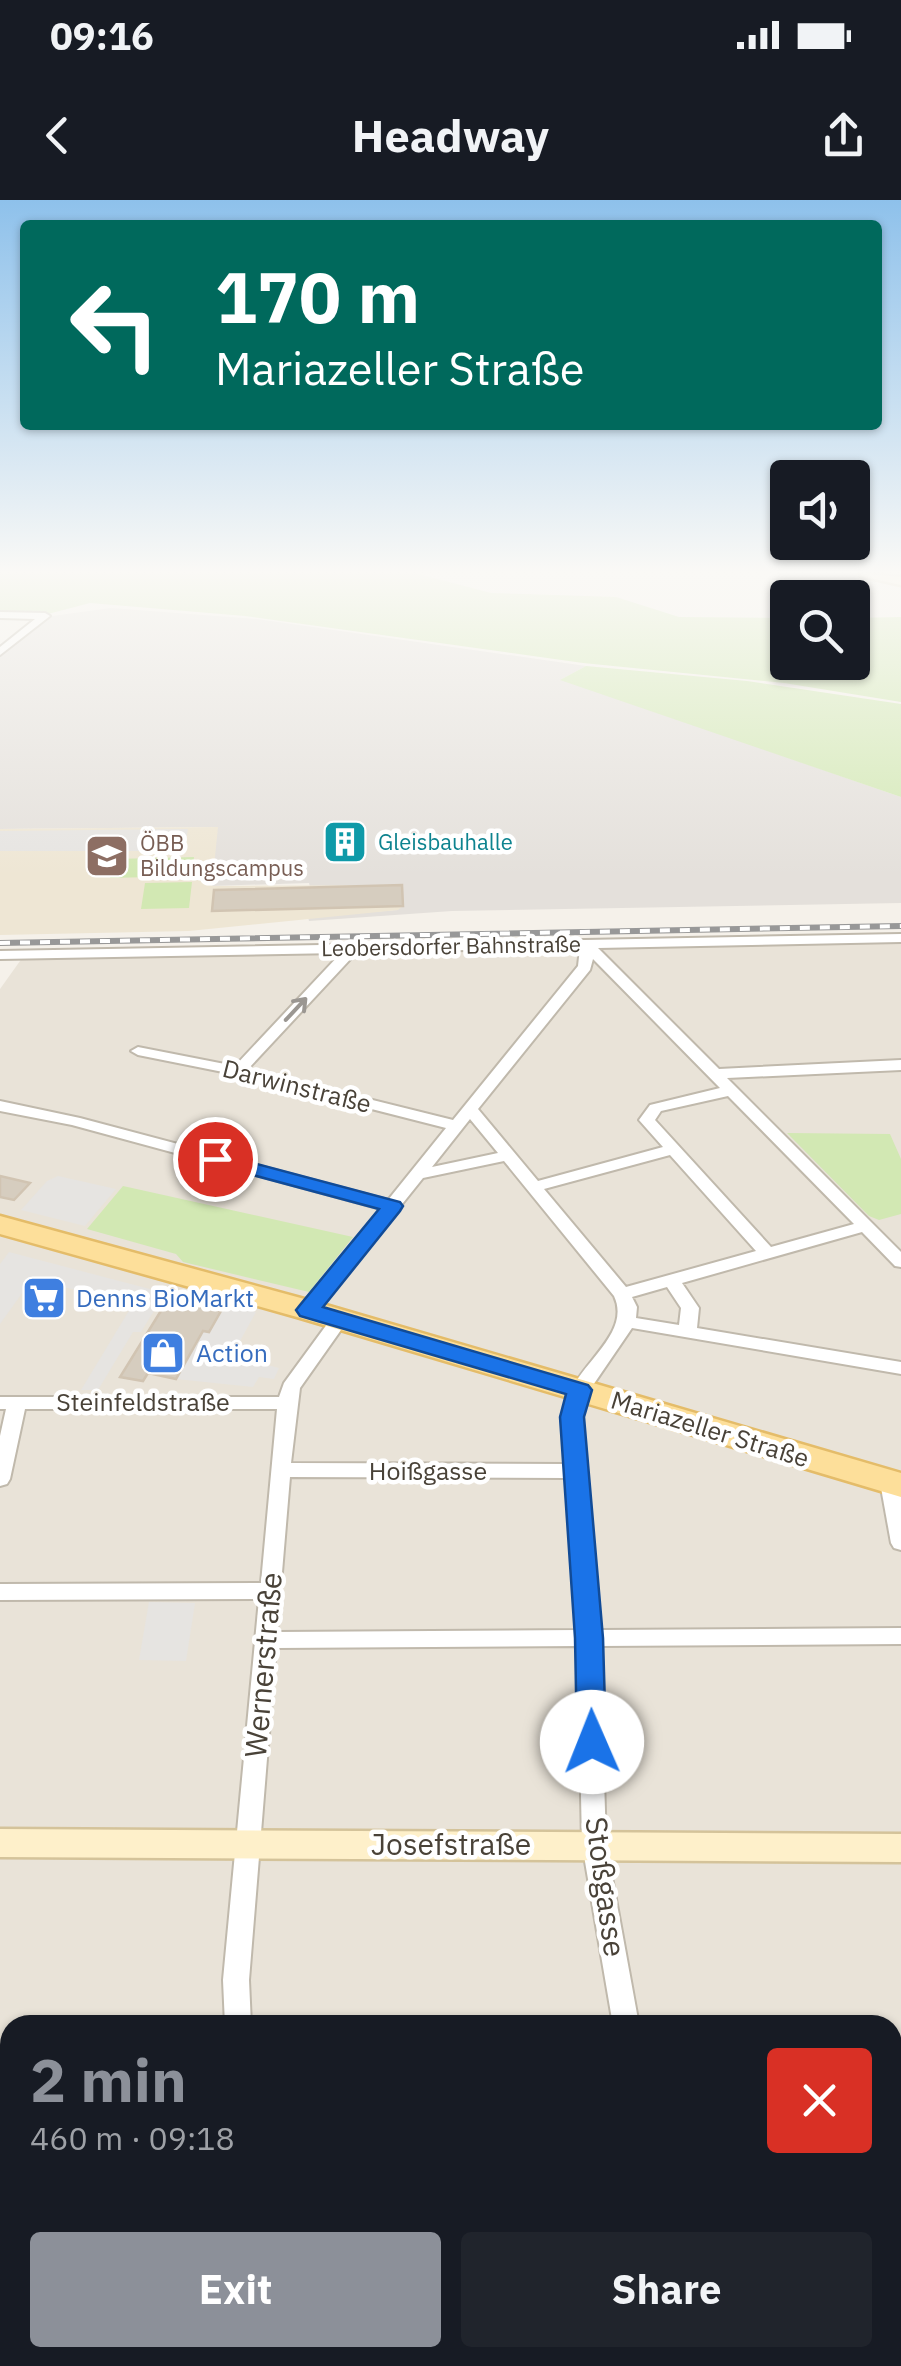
<!DOCTYPE html>
<meta charset="utf-8">
<style>
:root{--surface:#171b24;--page:#20242c;--text:#f1f3f6;--muted:#9ea1a6;--accent:#8c9099}
body{margin:0;font-family:"IBM Plex Sans",sans-serif;background:var(--page);color:var(--text);height:100vh;display:flex;flex-direction:column;font-size:38px;white-space:nowrap}
*{box-sizing:border-box;margin:0}
p{font-size:32px;color:var(--muted)}
.icon{flex:none;width:55px;height:55px;fill:none;stroke:currentColor;stroke-width:2;stroke-linecap:round;stroke-linejoin:round}
.map{position:relative;flex:1;overflow:hidden}
.side{position:absolute;left:0px;top:1815px;width:902px;height:352px;display:flex;flex-direction:column;background:var(--surface);border-radius:30px 30px 0 0;box-shadow:0 2px 8px #0004}
.side>*{flex:none}
.banner{position:absolute;left:20px;top:20px;width:862px;height:210px;border-radius:10px;box-shadow:0 2px 8px #0004;background:#00695c;color:#fff;overflow:hidden}
.fabs{position:absolute;left:770px;top:260px;display:grid;gap:20px}
.fabs a{display:grid;place-items:center;width:100px;height:100px;border-radius:10px;background:var(--surface);box-shadow:0 2px 8px #0004;font-size:50px}
.pin{position:absolute;display:grid;place-items:center;width:85px;height:85px;color:#fff;margin:-42px;border:5px solid #fff;border-radius:50%;box-shadow:0 2px 10px #0007}
.me{position:absolute;width:110px;margin:-55px;rotate:359deg;stroke-linejoin:round;filter:drop-shadow(0 0 8px #0008)}
.turn{display:flex;align-items:center;gap:35px;height:210px;padding:0 30px;font-size:45px}
.turn .icon{width:130px;height:130px;stroke-width:2.5}
.turn b{display:block;font-size:70px;line-height:85px}
.round{display:grid;place-items:center;flex:none;width:105px;height:105px;border-radius:10px;background:var(--page)}
.summary{display:flex;align-items:center;justify-content:space-between;height:170px;padding:0 30px}
h1{font-size:60px;font-weight:700;line-height:75px;color:var(--accent)}
.cta{display:flex;gap:20px;margin-top:auto;padding:20px 30px}
.cta a{flex:1;height:115px;border-radius:10px;background:var(--accent);color:#fff;font-size:40px;font-weight:700;line-height:115px;text-align:center}
.cta a+a{background:var(--page);color:var(--text)}
.status{display:flex;justify-content:space-between;align-items:center;height:70px;padding:0 50px;background:var(--surface);direction:ltr}
.status svg{height:28px;fill:currentColor}
header{display:flex;justify-content:space-between;align-items:center;height:130px;padding:0 30px;background:var(--surface);font-size:45px;font-weight:700}
.map>svg:first-child{display:block}
</style>
<div class="status"><b>09:16</b><svg viewBox="0 0 49 12"><path d="M0 12V9h3v3zM5 12V6h3v6zM10 12V3h3v9zM15 12V0h3v12zM26 1h20v11H26zM47 4h2v5h-2z"/></svg></div>
<header><svg class="icon" aria-label="back" viewBox="0 0 24 24"><path d="M15 5l-7 7 7 7"/></svg>Headway<svg class="icon" aria-label="share" viewBox="0 0 24 24"><path d="M12 15V3M7 8l5-5 5 5M5 13v7h14v-7"/></svg></header>
<div class="map">
<svg width="901" height="2166" viewBox="0 0 901 2166">
<rect width="100%" height="100%" fill="#f5f1ea"/>
<!-- residential -->
<path fill="#e9e3d8" fill-rule="evenodd" d="M901,739V2166H0V789L25,754ZM10,1825H892V2158H10Z"/>
<!-- industrial -->
<polygon fill="#e4e0db" points="111,408 257,419 586,466 562,479 901,597 901,703 452,711 309,721 308,717 397,710 310,687 309,683 211,686 217,627 0,629 0,457 52,416"/>
<!-- education -->
<polygon fill="#eee6d4" points="218,627 212,686 402,685 403,706 398,710 189,731 0,735 0,629"/>
<!-- green -->
<g fill="#d2e8b3">
<polygon points="0,373 415,373 491,393 616,397 679,417 787,418 788,462 852,462 853,418 901,417 901,502 784,483 583,463 245,416 90,403 48,414 0,413"/>
<polygon points="586,466 747,481 901,504 901,597 560,480"/>
<polygon points="194,657 192,676 110,678 114,659"/>
<polygon points="192,682 189,708 141,709 145,683"/>
<polygon points="787,933 890,934 901,959 901,1014 879,1020 869,1016"/>
<polygon points="123,986 353,1037 309,1092 183,1062 176,1054 87,1029"/>
</g>
<!-- parking -->
<g fill="#e6e4e1">
<polygon points="188,629 184,651 0,651 0,631"/>
<polygon points="58,976 116,989 85,1026 21,1010 47,981"/>
<polygon points="9,1052 165,1093 141,1132 133,1132 98,1190 81,1190 133,1104 39,1081 28,1085 0,1124 0,1064"/>
<polygon points="226,1104 256,1112 235,1150 271,1157 267,1165 279,1168 274,1179 259,1177 253,1187 176,1179 203,1131 209,1132"/>
<polygon points="149,1402 195,1403 186,1461 139,1460"/>
</g>
<!-- building -->
<g fill="#d6cdbf" stroke="#d1c4b2" stroke-width="2.5">
<polygon points="402,685 403,706 212,711 214,690"/>
<polygon points="0,976 30,983 14,1000 0,997"/>
<polygon points="167,1101 221,1111 209,1132 203,1131 176,1179 148,1173 143,1181 120,1177"/>
</g>
<g fill="none" stroke-linecap="round" stroke-linejoin="round">
<defs>
<g id="street">
<polygon points="0,412 45,413 50,416 0,455 0,447 35,419 0,418"/>
<path d="M901,734V742L598,748L719,869L901,860V870L727,878L901,1052V1067L895,1066L862,1032L682,1083L699,1108L697,1128L901,1162V1174L632,1128L589,1191L581,1217L599,1430L901,1428V1444L600,1446L606,1644L639,1825H613L582,1644L578,1446L276,1448L249,1780L251,1825H225L223,1780L259,1399L0,1400V1384L261,1383L277,1209H25L10,1279L7,1284L0,1286V1236L6,1209H0V1197H279L284,1183L333,1116L339,1114L348,1120L300,1188L291,1263L566,1264C564,1239 560,1216 570,1193C583,1161 631,1132 614,1096L504,961L423,978L314,1114L308,1116L299,1110L302,1106L381,1009L72,925L0,911V901L80,918L388,1000L446,928L238,875L138,855L131,851L138,847L235,866L341,753L0,759V751ZM580,748L578,766L453,920L248,869L357,752ZM593,759L720,888L650,905L639,920L663,947L538,981L478,909L590,770ZM728,896L854,1024L771,1047L655,920L661,911ZM470,919L498,953L432,967ZM670,955L756,1051L626,1087L544,989ZM667,1087L681,1108L679,1125L636,1118L637,1107L632,1097ZM290,1277L567,1278L578,1430L277,1432Z"/>
<polygon points="890,1275 897,1277 901,1288 901,1350 894,1348 891,1343 880,1282 883,1277"/>
<polygon points="901,1923 901,1949 892,1949 892,1924"/>
<rect x="0" y="2001" width="10" height="26"/>
<polygon points="240,2158 269,2158 270,2166 240,2166"/>
<polygon points="673,2158 702,2158 705,2166 675,2166"/>
</g>
<g id="secondary">
<polygon points="859,373 901,377 901,385 861,376"/>
<polygon points="0,1629 901,1634 901,1662 0,1657"/>
</g>
<polygon id="primary" points="0,1016 319,1103 901,1273 901,1297 297,1117 0,1034"/>
</defs>
<!-- street casing -->
<use href="#street" stroke="#c0b9ac" stroke-width="4"/>
<!-- secondary casing -->
<use href="#secondary" stroke="#d4c39a" stroke-width="5"/>
<!-- primary casing -->
<use href="#primary" stroke="#e4bc69" stroke-width="5"/>
<!-- street -->
<use href="#street" fill="#fff" fill-rule="evenodd"/>
<!-- secondary -->
<use href="#secondary" fill="#fef0ca" fill-rule="evenodd"/>
<!-- primary -->
<use href="#primary" fill="#fddf9a" fill-rule="evenodd"/>
<defs>
<polyline id="rail" points="0,743 901,726"/>
</defs>
<!-- rail casing -->
<use href="#rail" stroke="#989898" stroke-width="6"/>
<!-- rail -->
<use href="#rail" stroke="#fff" stroke-width="4" stroke-dasharray="10" stroke-linecap="butt"/>
</g>
<!-- one-way arrows -->
<defs><path id="oneway-shaft" d="M-6 0H5M1.5-3L5.5 0L1.5 3" fill="none" stroke-width="1.6" stroke-linecap="round" stroke-linejoin="round" transform="scale(2.5)"/></defs>
<use stroke="#9b9792" href="#oneway-shaft" transform="translate(296 809) rotate(-47)"/>
<!-- sky -->
<linearGradient id="sky" x2="0" y2="1"><stop stop-color="#8ec1eb"/><stop offset="0.55" stop-color="#faf9f6"/><stop offset="1" stop-color="#faf9f6" stop-opacity="0"/></linearGradient>
<rect width="901" height="676" fill="url(#sky)"/>
<!-- route -->
<polygon fill="#1a73e8" stroke="#114b97" stroke-width="2.5" points="215,953 400,1002 403,1006 400,1011 323,1107 588,1185 592,1190 584,1217 603,1438 606,1542 602,1550 592,1553 581,1550 577,1542 575,1438 560,1217 566,1194 300,1116 296,1110 300,1105 379,1009 208,963 205,959"/>
<!-- icons -->
<defs>
<symbol id="building-square" viewBox="-11 -11 22 22"><rect x="-9" y="-9" width="18" height="18" rx="4" fill="#0f9aa8" stroke="#fff"/><path d="M-4-6H4V6H1V3H-1V6H-4ZM-2.5-4.3h1.7v1.8h-1.7ZM.8-4.3h1.7v1.8H.8ZM-2.5-1h1.7V.8h-1.7ZM.8-1h1.7V.8H.8Z" fill="#fff"/></symbol>
<symbol id="school-square" viewBox="-11 -11 22 22"><rect x="-9" y="-9" width="18" height="18" rx="4" fill="#8d6e63" stroke="#fff"/><path d="M0-5L7-2L0 1L-7-2ZM-4 1L0 2.5L4 1V4Q0 6-4 4Z" fill="#fff"/></symbol>
<symbol id="supermarket-square" viewBox="-11 -11 22 22"><rect x="-9" y="-9" width="18" height="18" rx="4" fill="#3f7fe0" stroke="#fff"/><path d="M-6-5.5h2.5l.6 2H6L4.5 2H-2.5L-4.4-4H-6ZM-1.5 3.2a1.3 1.3 0 1 0 .1 0ZM3 3.2a1.3 1.3 0 1 0 .1 0Z" fill="#fff"/></symbol>
<symbol id="shop-square" viewBox="-11 -11 22 22"><rect x="-9" y="-9" width="18" height="18" rx="4" fill="#3f7fe0" stroke="#fff"/><path d="M-5-2.5h2.3a2.7 3.5 0 0 1 5.4 0H5L5.5 6h-11ZM-1.5-2.5h3a1.5 2.3 0 0 0-3 0Z" fill="#fff"/></symbol>
</defs>
<g fill-rule="evenodd">
<use href="#building-square" x="320" y="617" width="50" height="50"/>
<use href="#school-square" x="82" y="631" width="50" height="50"/>
<use href="#supermarket-square" x="19" y="1073" width="50" height="50"/>
<use href="#shop-square" x="138" y="1128" width="50" height="50"/>
</g>
<g text-anchor="middle" stroke-width="9" stroke-linejoin="round" paint-order="stroke">
<!-- far-culture labels -->
<g font-size="22" fill="#0d838f" stroke="#fff" text-anchor="start">
<text x="378" y="650">Gleisbauhalle</text>
</g>
<!-- far-education labels -->
<g font-size="22" fill="#785e54" stroke="#fff" text-anchor="start">
<text x="140" y="651">ÖBB<tspan x="140" dy="25">Bildungscampus</tspan></text>
</g>
<!-- far-street labels -->
<g font-size="22" fill="#494238" stroke="#fff">
<text transform="translate(451 746) rotate(-1)" y="8">Leobersdorfer Bahnstraße</text>
</g>
<!-- street labels -->
<g font-size="25" fill="#494238" stroke="#fff">
<text transform="translate(297 886) rotate(14)" y="9">Darwinstraße</text>
<text x="143" y="1211">Steinfeldstraße</text>
<text transform="translate(710 1229) rotate(17)" y="9">Mariazeller Straße</text>
<text x="428" y="1280">Hoißgasse</text>
</g>
<!-- shop labels -->
<g font-size="25" fill="#366cbe" stroke="#fff" text-anchor="start">
<text x="76" y="1107">Denns BioMarkt</text>
<text x="196" y="1162">Action</text>
</g>
<!-- near-street labels -->
<g font-size="30" fill="#494238" stroke="#fff">
<text transform="translate(264 1465) rotate(-85)" y="10">Wernerstraße</text>
<text x="451" y="1655">Josefstraße</text>
<text transform="translate(605 1687) rotate(82)" y="10">Stoßgasse</text>
</g>
</g>
</svg>
<div class="fabs">
<a><svg class="icon" aria-label="sound" viewBox="0 0 24 24"><path d="M4 9h4l5-4v14l-5-4H4zM17 9q2 3 0 6"/></svg></a>
<a><svg class="icon" aria-label="search" viewBox="0 0 24 24"><circle cx="10" cy="10" r="6"/><path d="M15 15l6 6"/></svg></a>
</div>
<div class="pin" style="left:215px;top:959px;background:#d93025"><svg class="icon" aria-label="arrive" viewBox="0 0 24 24"><path d="M6 21V4h12l-3 4 3 4H6"/></svg></div>
<svg class="me" style="left:592px;top:1542px" viewBox="-20 -20 40 40"><circle r="19" fill="#fff"/><path d="M0-13L10 11 0 6-10 11z" fill="#1a73e8"/></svg>
<div class="banner">
<div class="turn"><svg class="icon" aria-label="left" viewBox="0 0 24 24"><path d="M17 20v-9H6M10 6l-5 5 5 5"/></svg><div><b>170 m</b>Mariazeller Straße</div></div>
</div>
<section class="side">
<div class="summary"><div><h1>2 min</h1><p>460 m · 09:18</p></div><a class="round" style="background:#d93025;color:#fff"><svg class="icon" aria-label="close" viewBox="0 0 24 24"><path d="M6 6l12 12M18 6L6 18"/></svg></a></div>
<div class="cta"><a>Exit</a><a>Share</a></div>
</section>
</div>
